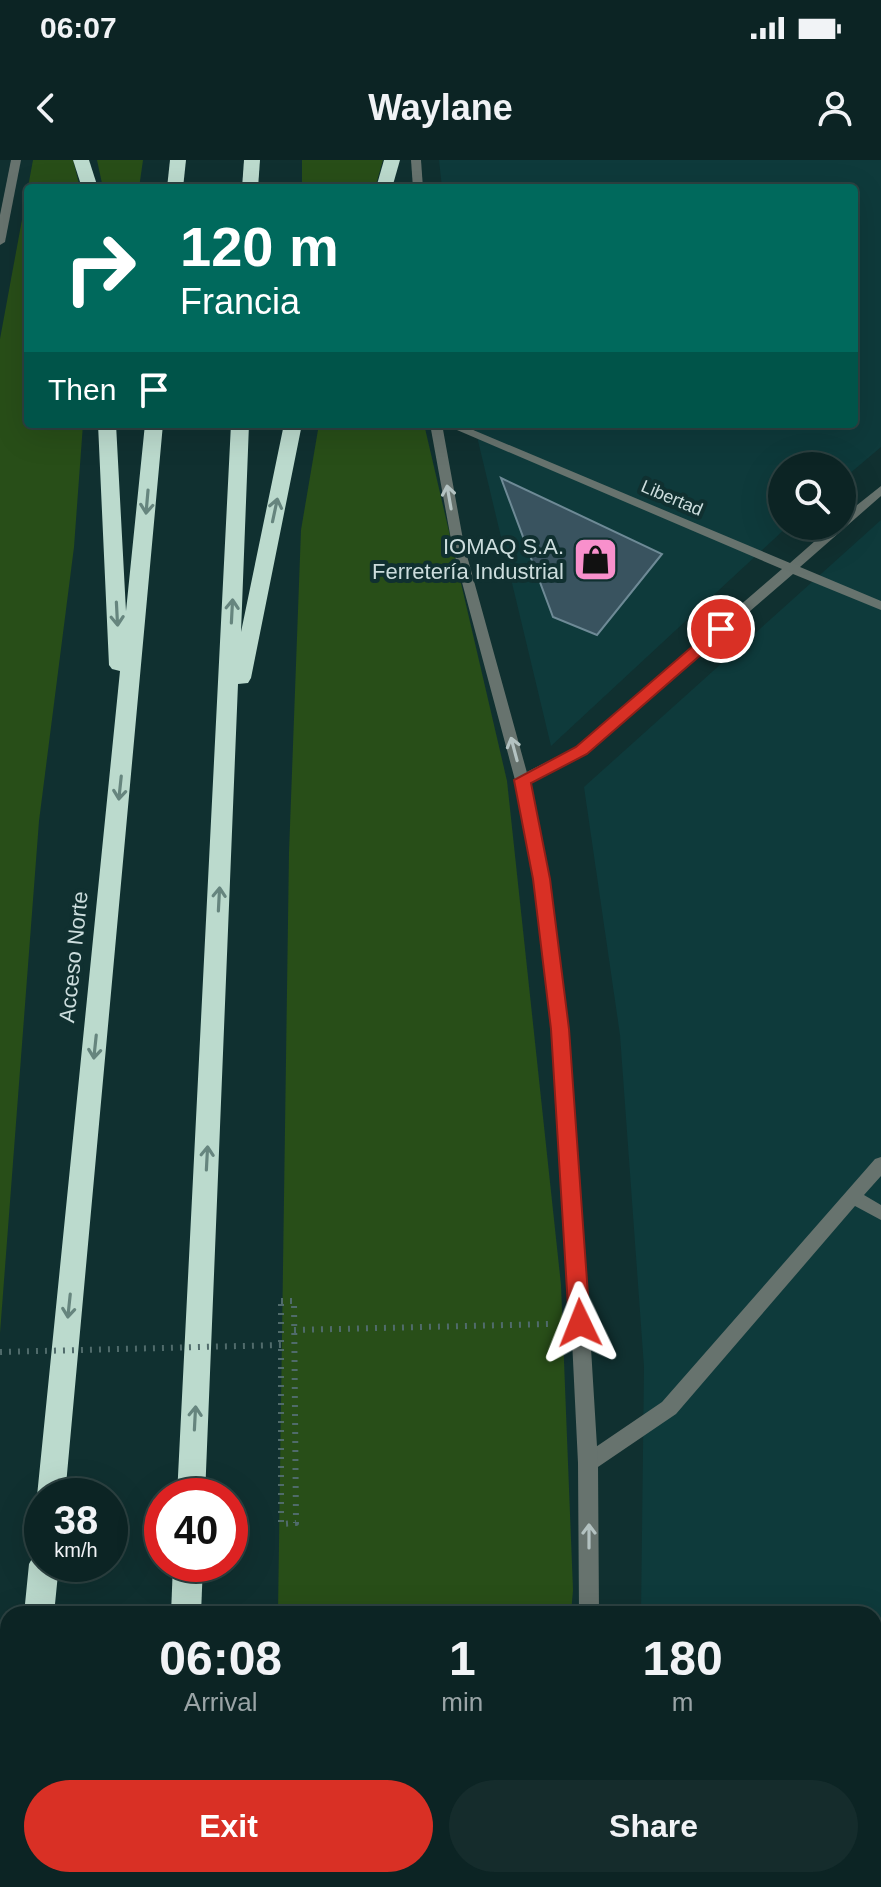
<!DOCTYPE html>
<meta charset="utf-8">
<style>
:root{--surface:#0c2424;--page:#152c2c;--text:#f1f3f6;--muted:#9aa4a6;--line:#2c4141;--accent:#d93025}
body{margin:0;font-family:Arial,sans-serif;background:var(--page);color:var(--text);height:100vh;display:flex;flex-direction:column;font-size:30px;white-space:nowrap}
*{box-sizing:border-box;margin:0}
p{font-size:26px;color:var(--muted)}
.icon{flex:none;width:44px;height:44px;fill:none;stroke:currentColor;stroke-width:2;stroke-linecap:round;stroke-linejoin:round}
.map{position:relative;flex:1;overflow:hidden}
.side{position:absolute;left:0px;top:1446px;width:882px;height:282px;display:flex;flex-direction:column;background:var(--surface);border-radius:24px 24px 0 0;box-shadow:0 8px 32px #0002,0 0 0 2px var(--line)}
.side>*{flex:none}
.guide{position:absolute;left:24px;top:24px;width:834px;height:244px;border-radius:8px;box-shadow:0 8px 32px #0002,0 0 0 2px var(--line);background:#00695c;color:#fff;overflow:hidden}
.controls{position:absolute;left:768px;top:292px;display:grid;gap:16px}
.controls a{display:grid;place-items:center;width:88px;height:88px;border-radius:50%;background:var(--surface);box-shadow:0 8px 32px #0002,0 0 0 2px var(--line);font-size:40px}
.speed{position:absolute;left:24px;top:1318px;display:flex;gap:16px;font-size:40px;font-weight:700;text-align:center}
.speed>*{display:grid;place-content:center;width:104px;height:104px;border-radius:50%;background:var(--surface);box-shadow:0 8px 32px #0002,0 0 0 2px var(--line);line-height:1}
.speed small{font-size:20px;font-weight:400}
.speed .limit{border:12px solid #d22;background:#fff;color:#111}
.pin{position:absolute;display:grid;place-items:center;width:68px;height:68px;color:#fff;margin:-34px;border:4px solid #fff;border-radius:50%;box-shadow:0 2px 8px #0007}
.me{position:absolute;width:88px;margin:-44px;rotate:358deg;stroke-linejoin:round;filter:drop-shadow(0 0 6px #0008)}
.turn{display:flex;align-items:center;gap:28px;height:168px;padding:0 24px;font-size:36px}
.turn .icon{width:104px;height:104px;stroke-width:2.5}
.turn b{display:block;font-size:56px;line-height:68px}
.then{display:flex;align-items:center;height:76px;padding:0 24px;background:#0003;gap:16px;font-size:30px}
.eta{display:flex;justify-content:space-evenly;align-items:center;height:136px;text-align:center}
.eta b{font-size:48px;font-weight:600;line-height:56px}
.primary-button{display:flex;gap:16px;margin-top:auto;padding:16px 24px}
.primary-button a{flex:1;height:92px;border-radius:48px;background:var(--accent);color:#fff;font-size:32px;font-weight:600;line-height:92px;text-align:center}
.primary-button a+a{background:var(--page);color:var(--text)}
.status{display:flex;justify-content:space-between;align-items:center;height:56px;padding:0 40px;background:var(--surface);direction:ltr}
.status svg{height:22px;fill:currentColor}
header{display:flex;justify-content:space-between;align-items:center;height:104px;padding:0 24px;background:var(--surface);font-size:36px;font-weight:600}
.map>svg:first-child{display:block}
</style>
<div class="status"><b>06:07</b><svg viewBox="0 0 49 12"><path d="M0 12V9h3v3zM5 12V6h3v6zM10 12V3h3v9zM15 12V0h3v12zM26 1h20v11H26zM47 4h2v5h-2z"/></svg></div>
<header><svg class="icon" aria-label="back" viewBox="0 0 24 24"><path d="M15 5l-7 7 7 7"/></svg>Waylane<svg class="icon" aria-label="person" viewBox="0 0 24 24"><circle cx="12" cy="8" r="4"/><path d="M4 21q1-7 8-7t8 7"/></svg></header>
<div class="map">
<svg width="881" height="1727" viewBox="0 0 881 1727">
<rect width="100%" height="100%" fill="#103030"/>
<!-- built -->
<g fill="#0e3a3b">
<polygon points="439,0 881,0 881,287 842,320 842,306 782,306 782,366 788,366 551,586 474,264 854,264 854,28 442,28"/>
<polygon points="881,360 881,1727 637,1727 637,1720 874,1720 874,1454 641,1454 644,1207 620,875 584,627"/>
</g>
<!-- green -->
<g fill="#284e18">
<polygon points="33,0 73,0 80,28 28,28 28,264 83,264 74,387 39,661 0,1173 0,179"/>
<polygon points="97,0 143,0 139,28 103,28"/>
<polygon points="302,0 383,0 375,28 302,28"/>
<polygon points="319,264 424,264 507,621 561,1125 573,1430 571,1454 278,1454 289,693 301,370"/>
<rect x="282" y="1720" width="268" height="7"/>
</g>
<!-- building -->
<polygon fill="#39535f" stroke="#6e8a96" stroke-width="2" points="501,318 662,394 597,475 553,457"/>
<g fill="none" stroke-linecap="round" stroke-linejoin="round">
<!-- path -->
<g stroke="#506b6b" stroke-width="6" stroke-dasharray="2 7" stroke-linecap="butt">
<polygon points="281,1141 294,1141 296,1363 281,1364"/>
<polyline points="294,1170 551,1164"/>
</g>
<!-- minor -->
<g fill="#67736e" fill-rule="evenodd">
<polygon points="443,264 459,264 790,403 832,366 842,366 842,357 881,326 881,336 800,407 881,441 881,450 793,414 586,593 527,623 517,623 515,620 517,617 576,587 782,409"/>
<polygon points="881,997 881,1016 864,1035 881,1045 881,1060 855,1046 676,1254 595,1309 588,1311 581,1309 578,1303 581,1297 662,1242 875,999"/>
</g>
<!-- tertiary -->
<g fill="#67736e" fill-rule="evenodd">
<polygon points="11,0 21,0 5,82 0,85 0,55"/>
<polygon points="411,0 421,0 423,28 413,28"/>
<polygon points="430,264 442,264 464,385 529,620 549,719 568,869 588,1139 598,1303 599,1454 579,1454 578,1303 570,1139 552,869 533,719 515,620 452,385"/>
<polygon points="563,1720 585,1720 584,1727 562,1727"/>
</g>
<!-- motorway -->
<g fill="#bbdacd" fill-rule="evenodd">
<polygon points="73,0 89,0 98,28 82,28"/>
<polygon points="170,0 186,0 183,28 167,28"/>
<polygon points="244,0 260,0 258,28 242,28"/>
<polygon points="384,0 400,0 392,28 376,28"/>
<polygon points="98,264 116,264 126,451 145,264 163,264 65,1336 42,1336 42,1345 37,1336 120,511 112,509 109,505"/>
<polygon points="231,264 249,264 241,472 284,264 302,264 251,518 248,523 238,524 205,1336 177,1336"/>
<polygon points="42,1391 42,1404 59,1404 54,1454 24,1454 29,1404 34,1395"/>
<polygon points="173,1404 203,1404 201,1454 171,1454"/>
<polygon points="8,1706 8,1720 29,1720 28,1727 0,1727 0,1712"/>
<polygon points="158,1720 190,1720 189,1727 157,1727"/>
</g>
<!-- path-bridge -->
<polyline stroke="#506b6b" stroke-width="6" stroke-dasharray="2 7" stroke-linecap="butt" points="0,1192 281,1185"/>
</g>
<!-- one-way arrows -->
<defs><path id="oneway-shaft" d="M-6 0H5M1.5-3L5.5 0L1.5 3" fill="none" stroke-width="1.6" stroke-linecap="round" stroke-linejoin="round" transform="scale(2)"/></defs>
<g stroke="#b3c2c1">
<use href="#oneway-shaft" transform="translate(449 337) rotate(-100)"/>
<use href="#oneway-shaft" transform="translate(514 589) rotate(-105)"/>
<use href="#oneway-shaft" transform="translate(589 1376) rotate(-90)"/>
</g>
<g stroke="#66857e">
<use href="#oneway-shaft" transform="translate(147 342) rotate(95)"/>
<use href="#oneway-shaft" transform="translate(275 350) rotate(-78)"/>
<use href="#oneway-shaft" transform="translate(232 451) rotate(-87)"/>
<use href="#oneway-shaft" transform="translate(117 454) rotate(87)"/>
<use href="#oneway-shaft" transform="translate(120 628) rotate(96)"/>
<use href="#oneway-shaft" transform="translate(219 739) rotate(-87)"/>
<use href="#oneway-shaft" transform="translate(95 887) rotate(96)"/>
<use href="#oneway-shaft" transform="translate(207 998) rotate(-87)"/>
<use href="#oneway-shaft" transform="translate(69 1146) rotate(96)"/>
<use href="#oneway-shaft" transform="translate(195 1258) rotate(-87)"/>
</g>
<!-- route -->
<polygon fill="#d93025" stroke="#8d1f18" stroke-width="2" points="721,464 729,469 727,472 587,594 531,623 550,719 569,869 590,1163 587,1169 580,1172 572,1169 569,1163 551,869 533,719 514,620 576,587 716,466"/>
<!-- icons -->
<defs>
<symbol id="shop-square" viewBox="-11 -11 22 22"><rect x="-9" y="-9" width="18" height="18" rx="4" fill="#f890cc" stroke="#103030"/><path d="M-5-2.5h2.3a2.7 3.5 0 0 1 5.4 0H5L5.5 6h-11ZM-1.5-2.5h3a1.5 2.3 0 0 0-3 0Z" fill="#111"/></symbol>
</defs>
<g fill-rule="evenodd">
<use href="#shop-square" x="570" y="374" width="51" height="51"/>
</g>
<g text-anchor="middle" stroke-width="8" stroke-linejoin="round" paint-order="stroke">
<!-- far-street labels -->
<g font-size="18" fill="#cdd" stroke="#103030">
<text transform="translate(672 338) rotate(23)" y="6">Libertad</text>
</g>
<!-- poi labels -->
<g font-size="22" fill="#cdd" stroke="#103030" text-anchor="end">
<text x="564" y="394">IOMAQ S.A.<tspan x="564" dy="25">Ferretería Industrial</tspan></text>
</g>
<!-- street labels -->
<g font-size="22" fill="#cdd" stroke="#103030">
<text transform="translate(73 797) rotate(-84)" y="8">Acceso Norte</text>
</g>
</g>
</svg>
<div class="controls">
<a><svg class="icon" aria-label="search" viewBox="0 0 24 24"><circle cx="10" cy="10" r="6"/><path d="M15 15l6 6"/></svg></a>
</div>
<div class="speed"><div>38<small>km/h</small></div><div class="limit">40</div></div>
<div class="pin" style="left:721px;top:469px;background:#d93025"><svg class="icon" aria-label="arrive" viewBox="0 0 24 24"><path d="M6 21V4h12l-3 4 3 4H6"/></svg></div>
<svg class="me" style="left:580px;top:1163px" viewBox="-20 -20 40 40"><path d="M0-17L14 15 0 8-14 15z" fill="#d93025" stroke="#fff" stroke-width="4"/></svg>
<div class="guide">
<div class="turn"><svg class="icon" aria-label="right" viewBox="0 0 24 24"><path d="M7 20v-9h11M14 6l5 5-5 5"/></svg><div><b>120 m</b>Francia</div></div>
<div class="then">Then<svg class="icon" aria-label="arrive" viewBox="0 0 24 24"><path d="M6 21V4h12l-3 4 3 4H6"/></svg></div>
</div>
<section class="side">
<div class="eta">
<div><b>06:08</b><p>Arrival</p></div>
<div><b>1</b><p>min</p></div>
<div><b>180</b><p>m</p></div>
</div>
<div class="primary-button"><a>Exit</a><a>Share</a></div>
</section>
</div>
